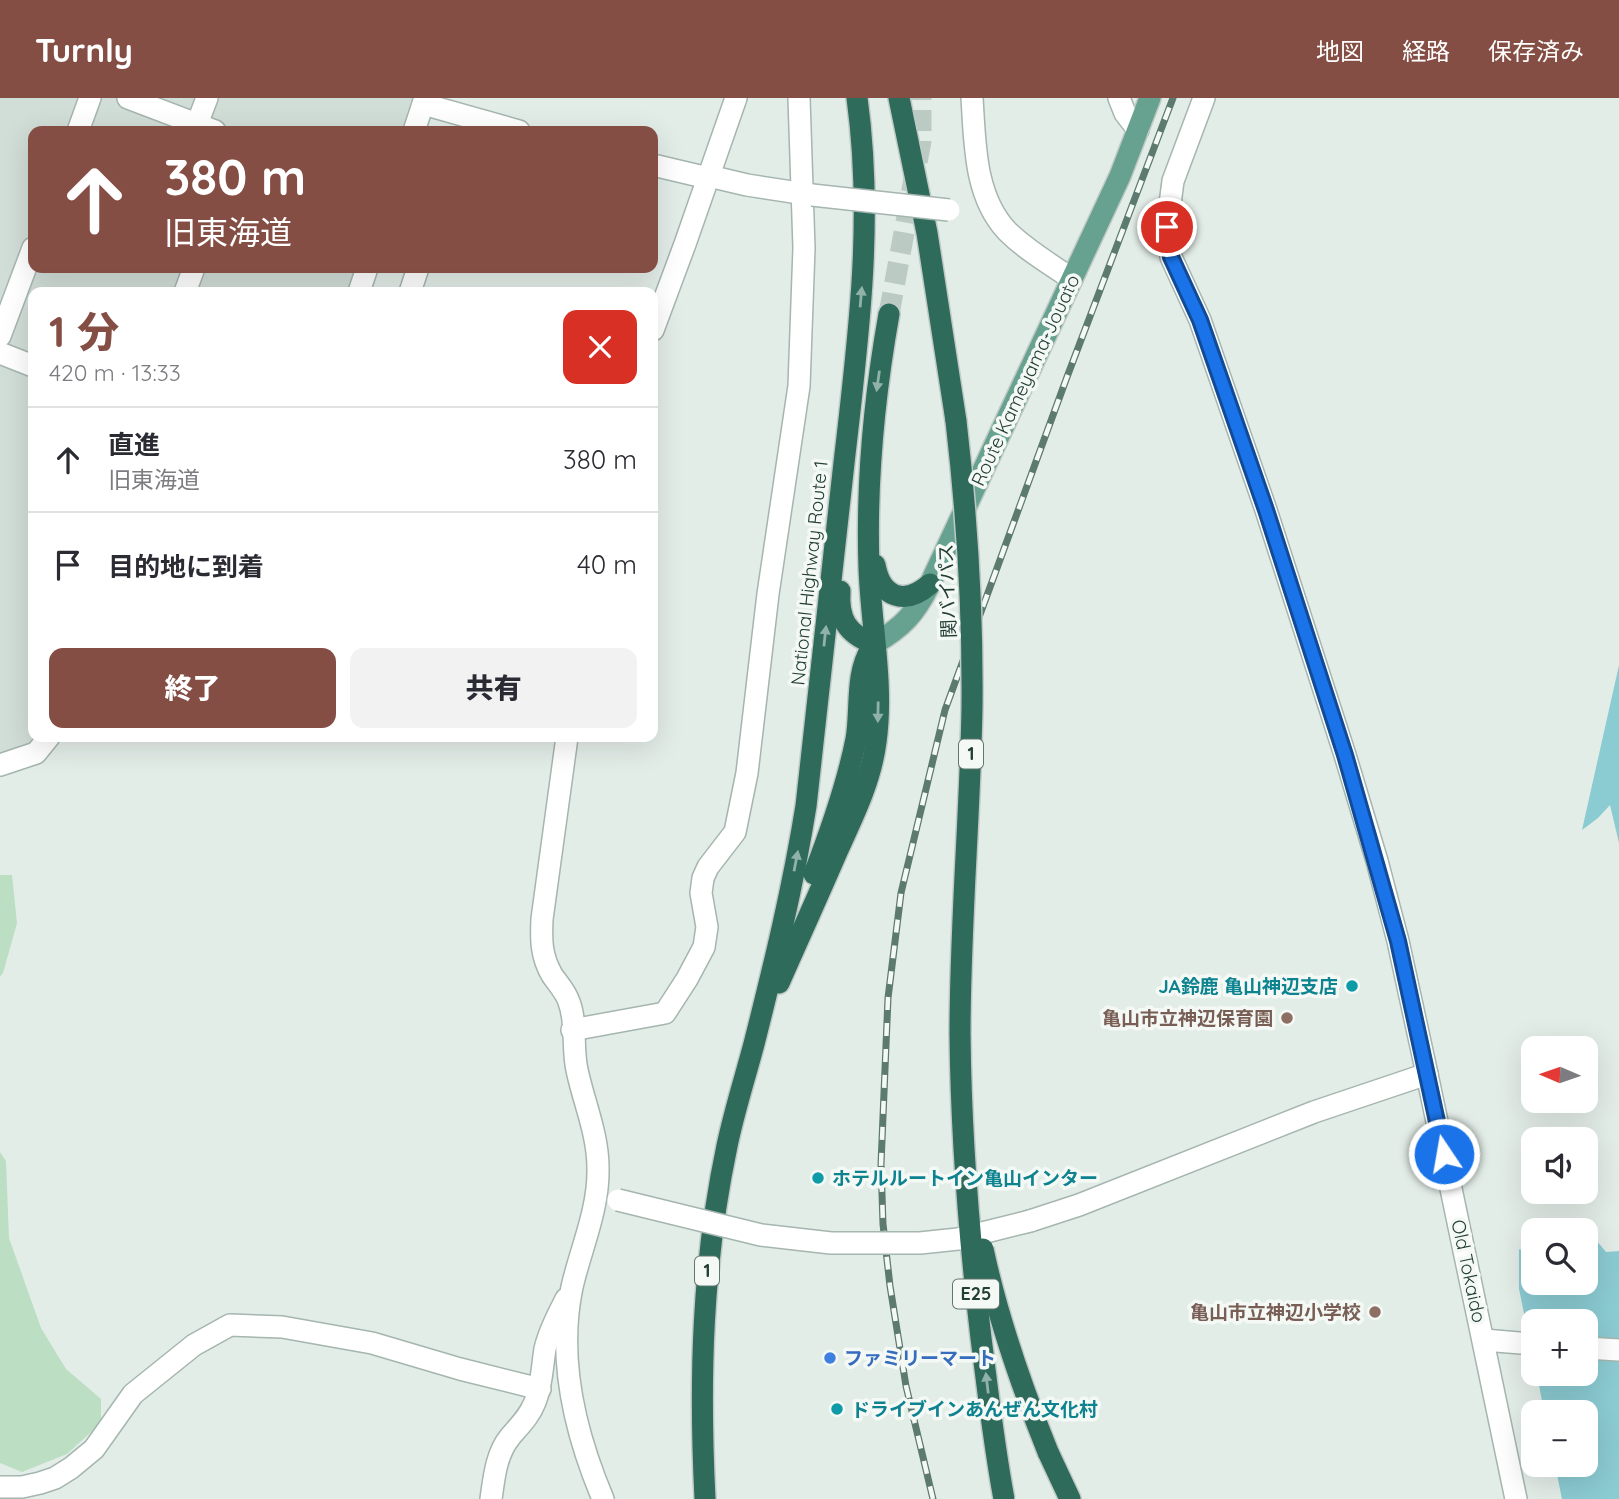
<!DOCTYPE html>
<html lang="ja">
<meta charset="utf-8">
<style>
:root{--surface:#fff;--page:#f2f2f3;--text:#2b2b33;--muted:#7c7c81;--line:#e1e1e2;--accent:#854e45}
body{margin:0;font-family:Quicksand,"Noto Sans JP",sans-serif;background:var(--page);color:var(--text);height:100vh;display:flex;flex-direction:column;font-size:26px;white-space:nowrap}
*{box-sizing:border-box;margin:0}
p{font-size:23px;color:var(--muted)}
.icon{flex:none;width:38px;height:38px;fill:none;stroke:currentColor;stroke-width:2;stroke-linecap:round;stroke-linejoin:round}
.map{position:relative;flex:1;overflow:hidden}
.sheet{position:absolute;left:28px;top:189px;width:630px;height:455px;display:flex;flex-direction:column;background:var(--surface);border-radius:14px;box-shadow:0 7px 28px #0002}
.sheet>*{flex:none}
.banner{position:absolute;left:28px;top:28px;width:630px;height:147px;border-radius:14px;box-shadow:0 7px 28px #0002;background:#854e45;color:#fff;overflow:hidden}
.needle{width:46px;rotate:272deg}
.fabs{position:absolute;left:1521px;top:938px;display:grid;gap:14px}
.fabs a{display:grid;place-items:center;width:77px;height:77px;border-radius:14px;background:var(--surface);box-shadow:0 7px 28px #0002;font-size:35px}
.pin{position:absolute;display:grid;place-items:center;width:60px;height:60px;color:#fff;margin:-30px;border:4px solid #fff;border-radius:50%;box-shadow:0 2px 7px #0007}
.me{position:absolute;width:77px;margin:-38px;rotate:348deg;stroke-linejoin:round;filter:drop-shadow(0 0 5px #0008)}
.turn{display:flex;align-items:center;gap:24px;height:147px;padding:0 21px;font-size:32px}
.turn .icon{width:91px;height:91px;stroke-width:2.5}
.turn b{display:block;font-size:49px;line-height:60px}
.round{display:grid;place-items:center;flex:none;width:74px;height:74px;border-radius:14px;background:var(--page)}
.headline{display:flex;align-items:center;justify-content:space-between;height:119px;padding:0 21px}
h1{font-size:42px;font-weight:800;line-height:52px;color:var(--accent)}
.action{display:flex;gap:14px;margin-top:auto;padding:14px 21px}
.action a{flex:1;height:80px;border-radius:14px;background:var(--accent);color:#fff;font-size:28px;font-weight:800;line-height:80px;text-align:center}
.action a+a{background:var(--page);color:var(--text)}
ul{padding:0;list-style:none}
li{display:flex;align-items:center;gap:21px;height:105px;padding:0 21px;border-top:2px solid var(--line)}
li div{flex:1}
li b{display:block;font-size:26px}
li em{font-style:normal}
header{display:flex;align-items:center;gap:42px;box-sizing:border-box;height:98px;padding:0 35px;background:var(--accent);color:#fff}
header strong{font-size:33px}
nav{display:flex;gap:38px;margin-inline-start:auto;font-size:24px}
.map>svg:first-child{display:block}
</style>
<header>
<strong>Turnly</strong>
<nav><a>地図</a><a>経路</a><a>保存済み</a></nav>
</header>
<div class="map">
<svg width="1619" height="1401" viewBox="0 0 1619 1401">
<rect width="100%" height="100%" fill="#e3ede8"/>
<!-- built -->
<polygon fill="#d1ddd7" points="0,0 418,0 407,33 33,33 33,170 362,170 353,194 33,194 33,639 43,639 0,662"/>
<!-- green -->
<g fill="#bcdec3">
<polygon points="0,777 12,777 17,825 3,875 0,879"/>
<polygon points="0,1054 6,1063 9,1140 41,1230 66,1271 101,1301 101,1325 67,1356 22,1374 0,1365"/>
</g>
<!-- water -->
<g fill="#8bcbd2">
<polygon points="1619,567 1619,745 1610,707 1598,720 1582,732"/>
<polygon points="1596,1142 1606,1154 1619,1153 1619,1401 1562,1401 1555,1367 1586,1367 1586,1314 1544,1314 1537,1276 1586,1276 1586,1223 1533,1223 1533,1259 1519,1191 1519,1151 1533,1158 1533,1185 1586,1185 1586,1143"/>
</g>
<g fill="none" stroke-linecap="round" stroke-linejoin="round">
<!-- highway-tunnel -->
<polyline stroke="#bccac4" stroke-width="21" stroke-dasharray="21 10" stroke-linecap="butt" points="889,216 921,43 921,0"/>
<defs>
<g id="minor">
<polyline points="128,0 215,33"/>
<path d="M972,0C975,44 974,98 1007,133C1026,152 1050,166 1072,181"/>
<polyline points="1119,0 1125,15 1138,32"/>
<polyline points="1204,0 1173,83 1167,129 1171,159 1200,222 1266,412 1345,657 1377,763 1398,843 1427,976 1516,1401"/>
<polyline points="423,6 519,33"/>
<polyline points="197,26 207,0"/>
<polyline points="78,33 90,0"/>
<polyline points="414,33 425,0"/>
<polyline points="653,67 708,80"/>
<polyline points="709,78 747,87 812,97"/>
<polyline points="185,194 194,170"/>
<polyline points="359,194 367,170"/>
<polyline points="410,194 418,170"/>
<polyline points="653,232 685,146 736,0"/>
<polyline points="0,238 33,150"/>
<polyline points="0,255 33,268"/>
<path d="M567,639L542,821C541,842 541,858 552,877C558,886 566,894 569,904C577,924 572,950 577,972C584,1005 598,1036 598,1070C599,1111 581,1150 572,1189C557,1261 575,1335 603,1401"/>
<polyline points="0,667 36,655 49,639"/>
<polyline points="572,932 665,915 687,881 704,849 707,829 701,795 703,780 708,769 735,734 747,675 768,496 799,288 804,150 799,0"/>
<polyline points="1030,1123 1079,1107 1314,1014 1427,976"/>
<polyline points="1484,1242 1533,1246"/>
<polyline points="1586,1250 1619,1252"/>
<polyline points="0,1389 22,1389 40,1385 55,1380 71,1370 94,1351 133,1296 194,1247 230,1227 282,1229 372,1245 460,1271 540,1291"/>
<path d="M491,1401C494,1380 496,1356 510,1339C520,1327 529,1319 535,1304C542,1287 542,1269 545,1251C549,1233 558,1217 566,1201"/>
</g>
<path id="major" d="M874,546C903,529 915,516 930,486L1120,78L1150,0"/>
<g id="highway">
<polyline points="899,0 927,135 956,323"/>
<path d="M875,467C881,500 905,508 930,486"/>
<path d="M840,493C838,521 847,536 874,546"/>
<path d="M814,776C831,732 847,687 856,641C861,613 855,575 871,551"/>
<path d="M779,885C798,842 818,798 837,754C853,719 871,683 876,644C884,586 871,528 869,470C866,384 874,300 889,216"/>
<polyline points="1048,1354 1070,1401"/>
<path d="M705,1401C699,1281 702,1166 727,1048C734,1014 745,980 754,946C774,867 793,789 806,708C819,594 832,480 844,365C858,244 874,122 857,0"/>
</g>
</defs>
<!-- minor casing -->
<use href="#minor" stroke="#a5b5af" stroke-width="24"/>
<!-- major casing -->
<use href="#major" stroke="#c1c9c6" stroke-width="24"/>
<!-- highway casing -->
<use href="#highway" stroke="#c1c9c6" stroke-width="24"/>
<!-- minor -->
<use href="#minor" stroke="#fff" stroke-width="21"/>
<!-- major -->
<use href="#major" stroke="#67a290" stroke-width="21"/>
<!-- highway -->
<use href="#highway" stroke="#2e6b5b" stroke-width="21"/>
<defs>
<polyline id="rail" points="933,1401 906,1288 890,1188 883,1126 881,1066 888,900 901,795 945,612 1067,279 1173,0"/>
</defs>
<!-- rail casing -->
<use href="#rail" stroke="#5d7a70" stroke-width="7"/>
<!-- rail -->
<use href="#rail" stroke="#f4f9f6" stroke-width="4.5" stroke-dasharray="13" stroke-linecap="butt"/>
<defs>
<g id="minor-bridge">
<polyline points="812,97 949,112"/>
<polyline points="618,1102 761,1137 831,1145 920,1145 958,1141 1030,1123"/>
</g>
<g id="highway-bridge">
<path d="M956,323C967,418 973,514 972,610C970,719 960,827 960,936C961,1038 969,1138 981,1240C988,1294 994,1348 1004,1401"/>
<path d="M983,1151C998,1221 1021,1287 1048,1354"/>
</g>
</defs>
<!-- minor-bridge casing -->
<use href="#minor-bridge" stroke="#a5b5af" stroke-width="24" stroke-linecap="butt"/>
<!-- highway-bridge casing -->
<use href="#highway-bridge" stroke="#c1c9c6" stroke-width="24" stroke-linecap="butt"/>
<!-- minor-bridge -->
<use href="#minor-bridge" stroke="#fff" stroke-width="21"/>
<!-- highway-bridge -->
<use href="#highway-bridge" stroke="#2e6b5b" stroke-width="21"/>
</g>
<!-- one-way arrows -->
<defs><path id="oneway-solid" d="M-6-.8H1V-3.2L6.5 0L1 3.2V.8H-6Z" transform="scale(1.75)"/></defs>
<g fill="#91b2a8">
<use href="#oneway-solid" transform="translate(861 199) rotate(-85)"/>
<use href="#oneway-solid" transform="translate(878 283) rotate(98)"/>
<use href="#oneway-solid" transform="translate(825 538) rotate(-84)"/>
<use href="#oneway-solid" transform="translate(878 614) rotate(91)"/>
<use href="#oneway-solid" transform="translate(796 763) rotate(-79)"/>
<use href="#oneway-solid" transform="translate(987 1285) rotate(-97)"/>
</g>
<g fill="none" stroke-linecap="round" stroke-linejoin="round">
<defs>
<polyline id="route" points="1167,129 1171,159 1200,222 1266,412 1345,657 1398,843 1444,1056"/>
</defs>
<!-- route casing -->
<use href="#route" stroke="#114b97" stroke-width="18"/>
<!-- route -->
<use href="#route" stroke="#1a73e8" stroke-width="12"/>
</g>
<!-- markers -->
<g fill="#0f9aa8" stroke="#f4f9f6" stroke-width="2.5">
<circle cx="1352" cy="888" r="7"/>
<circle cx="818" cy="1080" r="7"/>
<circle cx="837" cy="1311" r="7"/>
</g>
<g fill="#8d6e63" stroke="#f4f9f6" stroke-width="2.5">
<circle cx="1287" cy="920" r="7"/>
<circle cx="1375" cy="1214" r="7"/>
</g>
<circle fill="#3f7fe0" stroke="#f4f9f6" stroke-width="2.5" cx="830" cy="1260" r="7"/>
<g text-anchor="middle" stroke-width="7" stroke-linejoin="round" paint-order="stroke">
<!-- shield labels -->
<g fill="#f4f9f6" stroke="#61766f" stroke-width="2">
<rect x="959" y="641.5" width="24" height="29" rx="5"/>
<rect x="695" y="1158.5" width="24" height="29" rx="5"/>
<rect x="953" y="1181.5" width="46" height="29" rx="5"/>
</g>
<g font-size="18" font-weight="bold" fill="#223e35">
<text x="971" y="662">1</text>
<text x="707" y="1179">1</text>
<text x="976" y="1202">E25</text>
</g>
<!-- street labels -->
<g font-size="19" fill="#223e35" stroke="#f4f9f6">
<text transform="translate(1025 282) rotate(-65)" y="7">Route Kameyama-Jouato</text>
<text transform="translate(809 475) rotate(-84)" y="7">National Highway Route 1</text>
<text transform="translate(947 493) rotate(-92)" y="7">関バイパス</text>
<text transform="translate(1469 1173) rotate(78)" y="7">Old Tokaido</text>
</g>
<!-- culture labels -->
<g font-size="19" font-weight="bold" fill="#0d838f" stroke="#f4f9f6" text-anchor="start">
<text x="1338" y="895" text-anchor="end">JA鈴鹿 亀山神辺支店</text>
<text x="832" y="1087">ホテルルートイン亀山インター</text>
<text x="851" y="1318">ドライブインあんぜん文化村</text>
</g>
<!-- education labels -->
<g font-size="19" font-weight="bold" fill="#785e54" stroke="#f4f9f6" text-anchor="end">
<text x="1273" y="927">亀山市立神辺保育園</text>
<text x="1361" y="1221">亀山市立神辺小学校</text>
</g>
<!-- shop labels -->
<g font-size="19" font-weight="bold" fill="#366cbe" stroke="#f4f9f6" text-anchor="start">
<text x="844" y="1267">ファミリーマート</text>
</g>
</g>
</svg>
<div class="fabs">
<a><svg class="needle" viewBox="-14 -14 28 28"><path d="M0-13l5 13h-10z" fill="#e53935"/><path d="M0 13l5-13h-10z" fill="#7c7c81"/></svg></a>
<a><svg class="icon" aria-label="sound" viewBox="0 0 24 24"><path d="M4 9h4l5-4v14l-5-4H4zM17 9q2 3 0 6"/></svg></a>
<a><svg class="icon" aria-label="search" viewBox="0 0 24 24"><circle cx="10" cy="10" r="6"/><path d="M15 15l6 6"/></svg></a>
<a>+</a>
<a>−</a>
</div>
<div class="pin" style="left:1167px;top:129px;background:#d93025"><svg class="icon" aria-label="arrive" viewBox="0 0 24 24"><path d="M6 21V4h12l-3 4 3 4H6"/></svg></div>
<svg class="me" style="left:1444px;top:1056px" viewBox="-20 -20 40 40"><circle r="17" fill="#1a73e8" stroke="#fff" stroke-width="3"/><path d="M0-11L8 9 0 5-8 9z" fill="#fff"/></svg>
<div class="banner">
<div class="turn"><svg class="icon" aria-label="ahead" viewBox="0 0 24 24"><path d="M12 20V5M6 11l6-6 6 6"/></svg><div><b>380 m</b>旧東海道</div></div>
</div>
<section class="sheet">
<div class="headline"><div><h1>1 分</h1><p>420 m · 13:33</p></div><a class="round" style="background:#d93025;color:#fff"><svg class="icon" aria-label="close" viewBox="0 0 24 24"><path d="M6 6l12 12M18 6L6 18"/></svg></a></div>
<ul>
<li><svg class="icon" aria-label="ahead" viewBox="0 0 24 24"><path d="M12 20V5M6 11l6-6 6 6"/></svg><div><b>直進</b><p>旧東海道</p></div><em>380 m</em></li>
<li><svg class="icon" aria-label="arrive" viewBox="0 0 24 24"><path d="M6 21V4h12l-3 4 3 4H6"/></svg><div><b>目的地に到着</b></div><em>40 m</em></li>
</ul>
<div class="action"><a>終了</a><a>共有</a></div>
</section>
</div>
